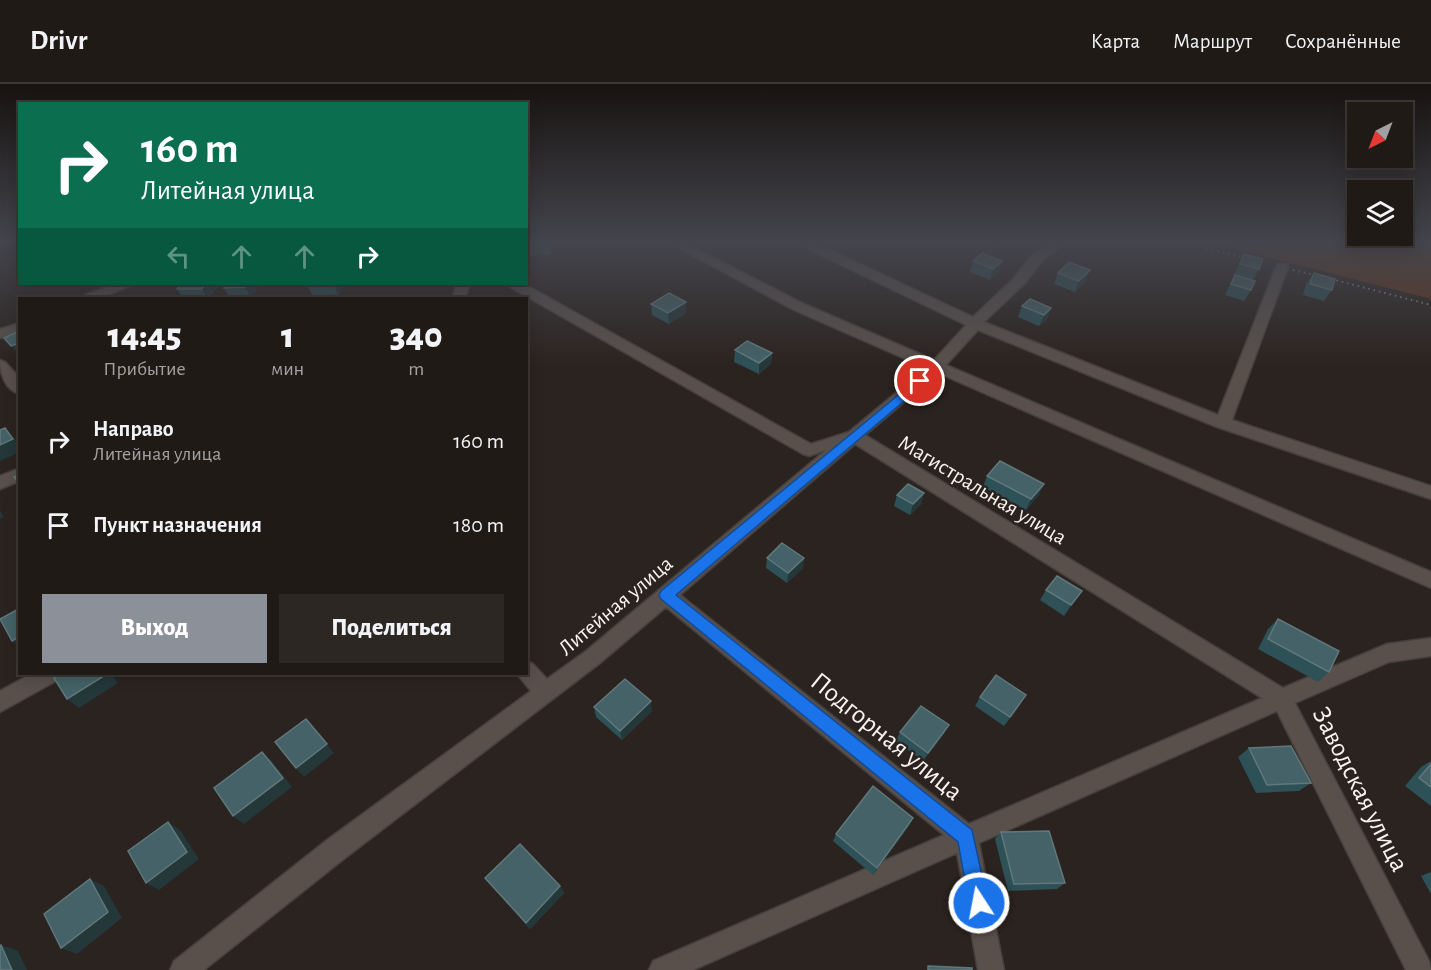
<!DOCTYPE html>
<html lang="ru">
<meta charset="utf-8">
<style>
:root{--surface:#201a17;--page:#2d2724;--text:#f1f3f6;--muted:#a2a1a1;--line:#3d3836;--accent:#8c9099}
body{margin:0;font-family:"Alegreya Sans",sans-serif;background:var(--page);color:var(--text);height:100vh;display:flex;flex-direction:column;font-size:22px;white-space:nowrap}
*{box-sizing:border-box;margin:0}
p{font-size:20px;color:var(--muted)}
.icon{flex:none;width:33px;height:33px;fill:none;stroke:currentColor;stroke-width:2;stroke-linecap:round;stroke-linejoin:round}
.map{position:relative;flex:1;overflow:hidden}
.drawer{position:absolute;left:18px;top:213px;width:510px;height:378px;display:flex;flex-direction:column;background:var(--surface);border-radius:0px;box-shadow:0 3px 15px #0003,0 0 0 2px var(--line)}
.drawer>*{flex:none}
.banner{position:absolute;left:18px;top:18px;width:510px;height:183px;border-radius:0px;box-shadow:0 3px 15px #0003,0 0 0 2px var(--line);background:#0b6e4f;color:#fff;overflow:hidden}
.needle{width:39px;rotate:222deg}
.tools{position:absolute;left:1347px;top:18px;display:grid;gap:12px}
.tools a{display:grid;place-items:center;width:66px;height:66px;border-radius:0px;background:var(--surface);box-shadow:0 3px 15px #0003,0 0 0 2px var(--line);font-size:30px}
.pin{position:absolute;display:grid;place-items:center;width:51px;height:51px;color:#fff;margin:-26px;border:3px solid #fff;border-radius:50%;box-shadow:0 2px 6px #0007}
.me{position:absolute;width:66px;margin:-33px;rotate:349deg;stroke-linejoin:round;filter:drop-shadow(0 0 4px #0008)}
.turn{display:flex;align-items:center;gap:21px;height:126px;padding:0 24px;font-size:27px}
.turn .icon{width:78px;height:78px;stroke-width:2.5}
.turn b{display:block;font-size:42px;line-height:51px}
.lanes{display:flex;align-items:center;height:57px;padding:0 24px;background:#0003;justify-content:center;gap:30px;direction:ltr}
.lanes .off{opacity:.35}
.eta{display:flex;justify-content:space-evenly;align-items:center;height:102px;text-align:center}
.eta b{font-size:36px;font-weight:800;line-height:42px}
.button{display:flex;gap:12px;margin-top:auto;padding:12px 24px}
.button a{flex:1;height:69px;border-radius:0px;background:var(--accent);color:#fff;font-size:24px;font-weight:800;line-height:69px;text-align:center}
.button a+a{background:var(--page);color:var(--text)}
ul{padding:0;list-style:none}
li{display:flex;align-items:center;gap:18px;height:84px;padding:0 24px}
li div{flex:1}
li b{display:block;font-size:22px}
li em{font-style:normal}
header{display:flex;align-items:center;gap:36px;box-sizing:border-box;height:84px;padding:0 30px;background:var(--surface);border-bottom:2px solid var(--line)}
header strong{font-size:28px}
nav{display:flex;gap:33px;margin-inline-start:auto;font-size:21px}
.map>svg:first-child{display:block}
</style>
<header>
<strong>Drivr</strong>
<nav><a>Карта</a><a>Маршрут</a><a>Сохранённые</a></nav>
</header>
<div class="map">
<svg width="1431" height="886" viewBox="0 0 1431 886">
<rect width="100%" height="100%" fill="#2b231f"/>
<!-- green -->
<polygon fill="#623318" points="1209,158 1431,158 1431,215"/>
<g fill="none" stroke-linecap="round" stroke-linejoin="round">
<defs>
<g id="minor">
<path d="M668,158H683L804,220L934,276L966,241L800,161L798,158H813L973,233L1014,194L1031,172L1051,158H1065L1041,178L1024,200L984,238L1218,331L1276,183L1277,180H1287L1288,183L1232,336L1431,402V415L1217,343L978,246L946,281L1431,488V504L938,289L865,351L1283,604L1387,560L1431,554V572L1389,578L1295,619L1429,877L1431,886H1406L1277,627L979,759L1004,886H978L957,769L693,886H649L653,877L944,751L666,523L600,579L345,774L204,886H170L174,877L327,756L531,607L517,590H526V577L533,580L547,595L586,567L826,366L809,372L803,370L510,203L509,200H524L811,360L849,348L926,284L794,226ZM855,360L1262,614L969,740L680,511Z"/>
<polygon points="116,200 134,200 101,214 83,214 85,211"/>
<polygon points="457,200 470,200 465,214 452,214"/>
<polygon points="20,239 20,248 0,254 0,245"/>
<path d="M0,276L5,278L20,294V310C5,306 0,290 0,276Z"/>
<polygon points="20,384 20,397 0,405 0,392"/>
<polygon points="31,590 59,590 56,597 0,628 0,607"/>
</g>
</defs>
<!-- minor casing -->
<use href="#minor" stroke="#453f3c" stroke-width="3"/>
<!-- path -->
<g stroke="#948d8a" stroke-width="2" stroke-dasharray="1.5 4" stroke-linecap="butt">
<polyline points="1180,158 1246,174"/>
<polyline points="1293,186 1315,191"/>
<polyline points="1331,195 1431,221"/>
</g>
<!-- minor -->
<use href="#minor" fill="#59504c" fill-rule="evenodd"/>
</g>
<!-- wall -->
<g fill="#2e5057">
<polygon points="526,158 552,158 553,161 551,171 528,172"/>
<polygon points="986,158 1008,158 1007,160 999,166 985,160"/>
<polygon points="1244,170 1259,185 1253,196 1234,191"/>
<polygon points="973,177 1002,177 998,188 990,196 970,188"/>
<polygon points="1058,189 1086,197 1075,208 1054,200"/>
<polygon points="1314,189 1332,206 1324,217 1303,211 1306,200"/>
<polygon points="1235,191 1251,206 1244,217 1225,211"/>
<polygon points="181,200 216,200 218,202 209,214 183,214 177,205"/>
<polygon points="307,200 344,201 338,212 312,211"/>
<polygon points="259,201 251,214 230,214 224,204"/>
<polygon points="651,220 686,229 669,240 652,231"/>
<polygon points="1022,222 1051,224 1047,235 1039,242 1018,233"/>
<polygon points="735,266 772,269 771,280 759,290 734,278"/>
<polygon points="987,392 1039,411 1026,426 983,403"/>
<polygon points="924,409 921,420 910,431 894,422 897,411"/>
<polygon points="767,474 804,474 803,484 787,499 766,484"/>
<polygon points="1046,506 1082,507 1064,532 1040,516"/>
<polygon points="1278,535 1329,588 1318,598 1258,565 1268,545"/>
<polygon points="980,613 1020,621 1004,642 975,622"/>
<polygon points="594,623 652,627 622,656 596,633"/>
<polygon points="900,648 944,650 923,677 896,657"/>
<polygon points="1249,664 1311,699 1299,707 1256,709 1238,673"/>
<polygon points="1431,677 1431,722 1405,702 1421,683"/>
<polygon points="913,734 909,742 873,791 833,757 836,750"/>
<polygon points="1001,748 1065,799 1057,805 1008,807 995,755"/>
<polygon points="1431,788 1431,810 1421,792"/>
<polygon points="485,794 560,802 564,809 530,845"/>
</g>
<!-- shaded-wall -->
<g fill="#243739">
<polygon points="550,158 552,158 553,161 551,171"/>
<polygon points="1002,158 1008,158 1007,160 999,166"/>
<polygon points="1002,177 998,188 990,196 993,185"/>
<polygon points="1090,186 1086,197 1075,208 1079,197"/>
<polygon points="205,200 216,200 218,202 209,214 207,214 202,205"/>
<polygon points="248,200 258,200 259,201 251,214 245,203"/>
<polygon points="334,201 334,200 344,200 344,201 338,212"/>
<polygon points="686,218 686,229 669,240 668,229"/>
<polygon points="1051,224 1047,235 1039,242 1044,231"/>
<polygon points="20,259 20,272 11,262"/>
<polygon points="772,269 771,280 759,290 759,279"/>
<polygon points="5,344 20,361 20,368 0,377 0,361"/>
<polygon points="1044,400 1039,411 1026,426 1031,415"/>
<polygon points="924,409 921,420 910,431 913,420"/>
<polygon points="0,427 4,433 0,435"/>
<polygon points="804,474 803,484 787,499 788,489"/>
<polygon points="1082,507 1075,517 1064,532 1071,521"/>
<polygon points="20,552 20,563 12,557"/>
<polygon points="107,590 111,590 118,599 79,624 67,615"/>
<polygon points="651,617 652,627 622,656 620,647"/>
<polygon points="949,641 944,650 923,677 928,669"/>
<polygon points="314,645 334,669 304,693 296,684"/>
<polygon points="262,668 272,677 292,703 244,740 233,732"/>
<polygon points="913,734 909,742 873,791 877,784"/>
<polygon points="168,738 180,746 199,775 159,806 146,799"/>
<polygon points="90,795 104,802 122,834 77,870 61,864"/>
<polygon points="560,802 564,809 530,845 526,839"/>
<polygon points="1,861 18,867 27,886 12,886"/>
</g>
<!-- building -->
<g fill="#446267" stroke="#60787c" stroke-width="1.5">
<polygon points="526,158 550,158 550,160 526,161"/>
<polygon points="982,169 1002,177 993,185 973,177"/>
<polygon points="1244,170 1263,175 1259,185 1240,180"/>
<polygon points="1069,178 1090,186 1079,197 1058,189"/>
<polygon points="1314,189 1335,195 1332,206 1310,200"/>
<polygon points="1235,191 1255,197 1251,206 1231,200"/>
<polygon points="181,200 205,200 202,205 177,205"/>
<polygon points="227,200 248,200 245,203 224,204"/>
<polygon points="307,200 334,200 334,201"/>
<polygon points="669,209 686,218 668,229 651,220"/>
<polygon points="1030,215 1051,224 1044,231 1022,222"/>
<polygon points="20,247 20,259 11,262 4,254"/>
<polygon points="747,257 772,269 759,279 735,266"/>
<polygon points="5,344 13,355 0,361 0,346"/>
<polygon points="1000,377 1044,400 1031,415 987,392"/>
<polygon points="20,390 20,400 14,393"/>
<polygon points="908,400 924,409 913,420 897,411"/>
<polygon points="782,459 804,474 788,489 767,474"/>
<polygon points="1057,492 1082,507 1071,521 1046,506"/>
<polygon points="20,524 20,552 12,557 0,535"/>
<polygon points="1278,535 1339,567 1329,588 1268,555"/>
<polygon points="60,590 107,590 67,615 54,594"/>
<polygon points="996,591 1026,611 1010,633 980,613"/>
<polygon points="625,595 651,617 620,647 594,623"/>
<polygon points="921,622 949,641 928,669 900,648"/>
<polygon points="306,635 327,660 296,684 275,658"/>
<polygon points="1291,662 1311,699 1267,701 1249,664"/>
<polygon points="262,668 283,694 233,732 214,704"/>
<polygon points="1431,680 1431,703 1419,694"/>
<polygon points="873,702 913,734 877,784 836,750"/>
<polygon points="168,738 187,768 146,799 128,767"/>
<polygon points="1049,747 1065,799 1014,800 1001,748"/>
<polygon points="520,760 560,802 526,839 485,794"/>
<polygon points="90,795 108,828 61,864 44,830"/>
<polygon points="1,861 12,886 0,886 0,862"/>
<polygon points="928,882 972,884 972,886 928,886"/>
</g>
<!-- sky -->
<linearGradient id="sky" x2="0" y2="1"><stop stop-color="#181311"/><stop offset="0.56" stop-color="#44454d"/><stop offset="1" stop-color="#44454d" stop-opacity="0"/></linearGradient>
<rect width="1431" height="282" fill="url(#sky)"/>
<!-- route -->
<polygon fill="#1a73e8" stroke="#114b97" stroke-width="1.5" points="920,293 924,294 924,300 676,511 972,746 988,819 985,826 979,829 972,826 969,819 958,758 661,515 659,511 661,507"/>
<g text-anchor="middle" stroke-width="4.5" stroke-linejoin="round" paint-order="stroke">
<!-- street labels -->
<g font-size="22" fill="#f8f3f0" stroke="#2b231f">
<text transform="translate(983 405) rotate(31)" y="8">Магистральная улица</text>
<text transform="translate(615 521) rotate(-40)" y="8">Литейная улица</text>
</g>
<!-- near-street labels -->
<g font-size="27" fill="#f8f3f0" stroke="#2b231f">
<text transform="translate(887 652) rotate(39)" y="9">Подгорная улица</text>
<text transform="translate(1361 705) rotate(63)" y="9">Заводская улица</text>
</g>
</g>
</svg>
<div class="tools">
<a><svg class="needle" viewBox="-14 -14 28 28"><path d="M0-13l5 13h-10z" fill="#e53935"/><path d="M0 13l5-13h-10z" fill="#a2a1a1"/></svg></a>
<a><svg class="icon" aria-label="layers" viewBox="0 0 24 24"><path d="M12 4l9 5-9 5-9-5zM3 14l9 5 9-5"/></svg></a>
</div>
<div class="pin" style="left:920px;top:297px;background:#d93025"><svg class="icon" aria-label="arrive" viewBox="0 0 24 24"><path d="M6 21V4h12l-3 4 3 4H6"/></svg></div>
<svg class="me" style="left:979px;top:819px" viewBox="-20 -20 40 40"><circle r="17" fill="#1a73e8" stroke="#fff" stroke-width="3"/><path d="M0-11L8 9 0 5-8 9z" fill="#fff"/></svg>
<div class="banner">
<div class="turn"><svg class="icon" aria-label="right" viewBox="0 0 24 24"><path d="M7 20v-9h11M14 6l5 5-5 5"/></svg><div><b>160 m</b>Литейная улица</div></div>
<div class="lanes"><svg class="icon off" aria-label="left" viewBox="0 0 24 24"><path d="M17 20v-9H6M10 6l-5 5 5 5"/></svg><svg class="icon off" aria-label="ahead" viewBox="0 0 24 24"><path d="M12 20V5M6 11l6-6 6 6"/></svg><svg class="icon off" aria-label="ahead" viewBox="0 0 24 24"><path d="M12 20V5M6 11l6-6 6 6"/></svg><svg class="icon" aria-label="right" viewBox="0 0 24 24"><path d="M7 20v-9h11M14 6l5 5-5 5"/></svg></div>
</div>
<section class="drawer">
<div class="eta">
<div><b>14:45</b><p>Прибытие</p></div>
<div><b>1</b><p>мин</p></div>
<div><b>340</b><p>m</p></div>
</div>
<ul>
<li><svg class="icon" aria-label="right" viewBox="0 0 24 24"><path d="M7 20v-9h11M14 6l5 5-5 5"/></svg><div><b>Направо</b><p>Литейная улица</p></div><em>160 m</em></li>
<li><svg class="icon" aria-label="arrive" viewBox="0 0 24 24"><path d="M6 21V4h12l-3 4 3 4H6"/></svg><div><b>Пункт назначения</b></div><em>180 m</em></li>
</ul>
<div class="button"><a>Выход</a><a>Поделиться</a></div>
</section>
</div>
